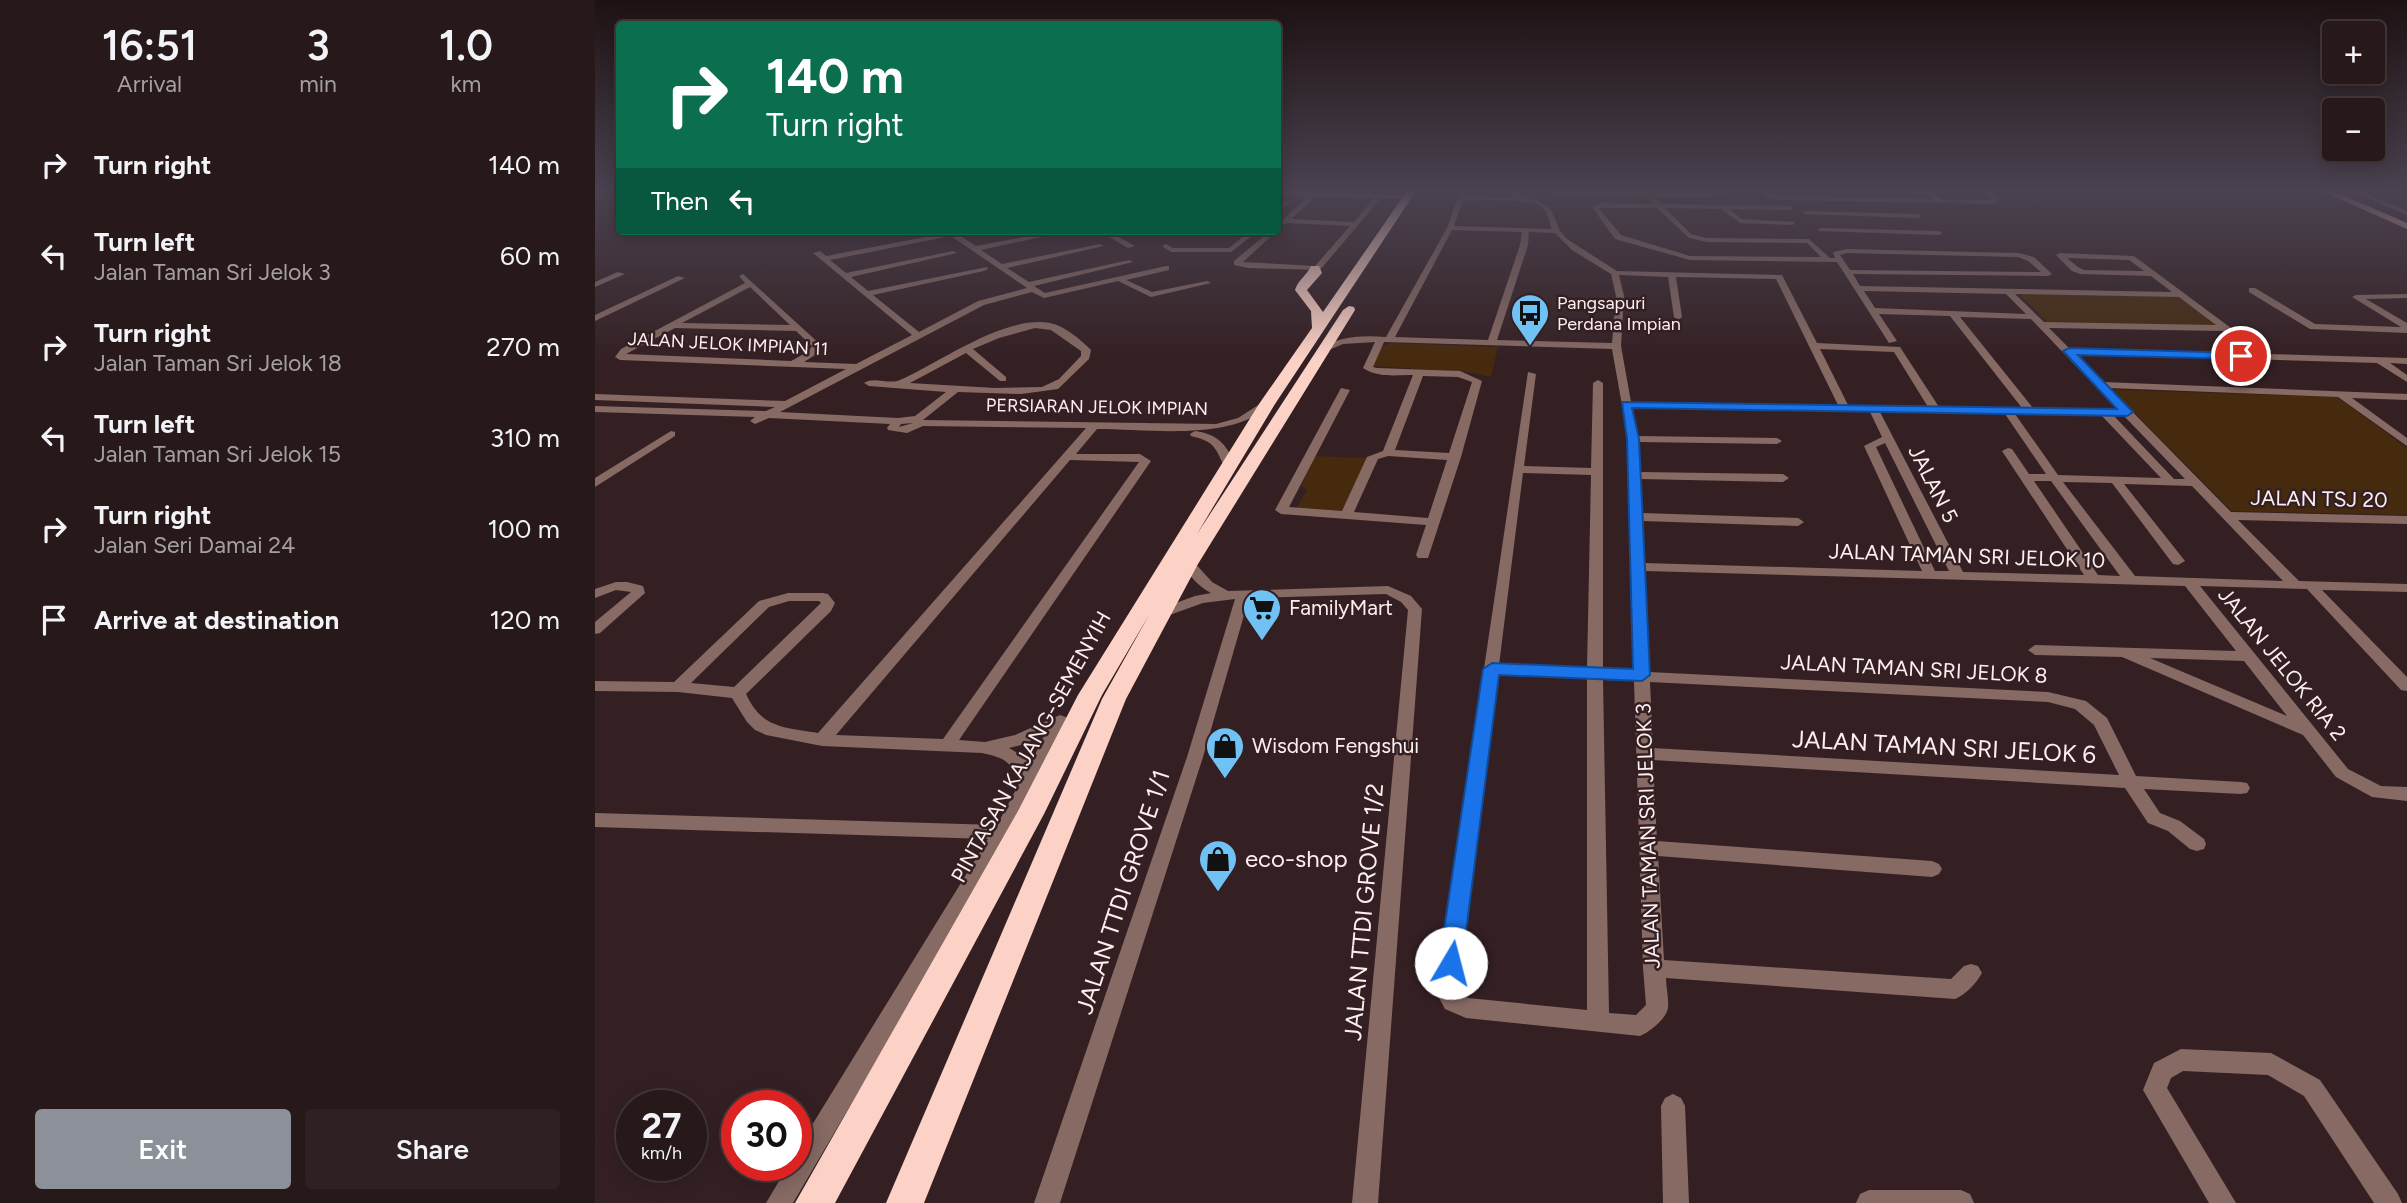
<!DOCTYPE html>
<meta charset="utf-8">
<style>
:root{--surface:#27181a;--page:#2f2123;--text:#f1f3f6;--muted:#a4a0a2;--line:#433739;--accent:#8c9099}
body{margin:0;font-family:Figtree,sans-serif;background:var(--page);color:var(--text);height:100vh;display:flex;flex-direction:column;font-size:26px;white-space:nowrap}
*{box-sizing:border-box;margin:0}
p{font-size:23px;color:var(--muted)}
.icon{flex:none;width:38px;height:38px;fill:none;stroke:currentColor;stroke-width:2;stroke-linecap:round;stroke-linejoin:round}
.map{position:relative;flex:1;overflow:hidden}
.details{display:flex;flex-direction:column;background:var(--surface);width:595px}
.details>*{flex:none}
.top-card{position:absolute;left:21px;top:21px;width:665px;height:214px;border-radius:7px;box-shadow:0 4px 18px #0003,0 0 0 2px var(--line);background:#0b6e4f;color:#fff;overflow:hidden}
.buttons{position:absolute;left:1727px;top:21px;display:grid;gap:14px}
.buttons a{display:grid;place-items:center;width:63px;height:63px;border-radius:7px;background:var(--surface);box-shadow:0 4px 18px #0003,0 0 0 2px var(--line);font-size:35px}
.speed{position:absolute;left:21px;top:1090px;display:flex;gap:14px;font-size:35px;font-weight:700;text-align:center}
.speed>*{display:grid;place-content:center;width:91px;height:91px;border-radius:50%;background:var(--surface);box-shadow:0 4px 18px #0003,0 0 0 2px var(--line);line-height:1}
.speed small{font-size:18px;font-weight:400}
.speed .limit{border:10px solid #d22;background:#fff;color:#111}
.pin{position:absolute;display:grid;place-items:center;width:60px;height:60px;color:#fff;margin:-30px;border:4px solid #fff;border-radius:50%;box-shadow:0 2px 7px #0007}
.me{position:absolute;width:77px;margin:-38px;rotate:8deg;stroke-linejoin:round;filter:drop-shadow(0 0 5px #0008)}
.turn{display:flex;align-items:center;gap:24px;height:147px;padding:0 35px;font-size:32px}
.turn .icon{width:91px;height:91px;stroke-width:2.5}
.turn b{display:block;font-size:49px;line-height:60px}
.then{display:flex;align-items:center;height:66px;padding:0 35px;background:#0003;gap:14px;font-size:26px}
.eta{display:flex;justify-content:space-evenly;align-items:center;height:119px;text-align:center}
.eta b{font-size:42px;font-weight:600;line-height:49px}
.action{display:flex;gap:14px;margin-top:auto;padding:14px 35px}
.action a{flex:1;height:80px;border-radius:7px;background:var(--accent);color:#fff;font-size:28px;font-weight:600;line-height:80px;text-align:center}
.action a+a{background:var(--page);color:var(--text)}
ul{padding:0;list-style:none}
li{display:flex;align-items:center;gap:21px;height:91px;padding:0 35px}
li div{flex:1}
li b{display:block;font-size:26px}
li em{font-style:normal}
main{display:flex;flex:1;min-height:0}
.map>svg:first-child{display:block}
</style>
<main>
<section class="details">
<div class="eta">
<div><b>16:51</b><p>Arrival</p></div>
<div><b>3</b><p>min</p></div>
<div><b>1.0</b><p>km</p></div>
</div>
<ul>
<li><svg class="icon" aria-label="right" viewBox="0 0 24 24"><path d="M7 20v-9h11M14 6l5 5-5 5"/></svg><div><b>Turn right</b></div><em>140 m</em></li>
<li><svg class="icon" aria-label="left" viewBox="0 0 24 24"><path d="M17 20v-9H6M10 6l-5 5 5 5"/></svg><div><b>Turn left</b><p>Jalan Taman Sri Jelok 3</p></div><em>60 m</em></li>
<li><svg class="icon" aria-label="right" viewBox="0 0 24 24"><path d="M7 20v-9h11M14 6l5 5-5 5"/></svg><div><b>Turn right</b><p>Jalan Taman Sri Jelok 18</p></div><em>270 m</em></li>
<li><svg class="icon" aria-label="left" viewBox="0 0 24 24"><path d="M17 20v-9H6M10 6l-5 5 5 5"/></svg><div><b>Turn left</b><p>Jalan Taman Sri Jelok 15</p></div><em>310 m</em></li>
<li><svg class="icon" aria-label="right" viewBox="0 0 24 24"><path d="M7 20v-9h11M14 6l5 5-5 5"/></svg><div><b>Turn right</b><p>Jalan Seri Damai 24</p></div><em>100 m</em></li>
<li><svg class="icon" aria-label="arrive" viewBox="0 0 24 24"><path d="M6 21V4h12l-3 4 3 4H6"/></svg><div><b>Arrive at destination</b></div><em>120 m</em></li>
</ul>
<div class="action"><a>Exit</a><a>Share</a></div>
</section>
<div class="map">
<svg width="1812" height="1203" viewBox="0 0 1812 1203">
<rect width="100%" height="100%" fill="#342023"/>
<!-- green -->
<g fill="#462a0e">
<polygon points="1424,293 1583,296 1623,326 1452,322"/>
<polygon points="796,343 903,347 896,377 873,372 778,366 786,347"/>
<polygon points="1521,390 1742,397 1812,448 1812,515 1637,511 1519,392"/>
<polygon points="719,456 772,458 749,513 700,511 712,490 706,486"/>
</g>
<g fill="none" stroke-linecap="round" stroke-linejoin="round">
<!-- street -->
<g fill="#866a63" fill-rule="evenodd">
<path d="M718,191L817,197L814,199L786,198L725,270L653,268L639,265V261L675,231H682L648,262L720,266L755,226L692,223L685,225V223L712,197L682,196V192ZM720,197L779,198L759,222L696,219Z"/>
<path d="M865,191H871L869,196L922,198L914,194V191H920L951,205L957,211L965,231L972,239L1022,271L1187,275L1222,343L1305,347L1344,407L1427,408L1355,316L1284,314L1302,341L1294,343L1242,262L1095,260L1020,239L997,207L1006,203L1058,204L1051,196H959L956,194L959,192L1115,193L1130,191L1116,197H1058L1066,204L1195,206L1198,208L1195,210L1134,209L1147,219L1200,222L1198,225L1145,223L1126,209L1070,208L1096,234L1112,238L1214,239L1235,258H1240L1238,252L1252,249L1424,253L1439,257L1457,274L1453,276L1258,274L1265,286L1577,292L1556,276L1485,274L1477,271L1461,255L1465,253L1539,256L1671,354L1812,358V364L1795,363L1812,375V382L1782,363L1480,354L1508,382L1812,394V400L1757,398L1812,438V446L1743,397L1514,388L1636,512L1812,516V524L1643,520L1704,581L1812,584V592L1727,590L1812,677V691L1806,690L1712,589L1605,586L1753,769L1786,786L1812,787V801L1777,797L1741,777L1708,735L1527,657L1440,655L1433,650L1440,645L1641,651L1590,586L1050,571L1054,672L1453,692L1491,701L1512,718L1541,776L1646,782L1652,783L1655,788L1652,793L1646,794L1549,789L1565,813L1585,821L1609,839L1611,844L1609,849L1602,851L1595,849L1573,831L1553,823L1530,788L1058,760L1062,841L1337,861L1344,864L1347,869L1344,874L1337,877L1063,856L1069,960L1356,979L1369,966L1376,964L1383,966L1387,973C1381,984 1371,994 1360,999L1071,978C1071,987 1074,999 1073,1008C1071,1019 1055,1032 1045,1036L871,1018L850,1009L841,992L933,372L941,374L929,466L996,468L998,383L1003,380L1008,383V670L1039,671L1033,439L1017,349L789,342L778,367L782,368L865,371L887,381L866,457L833,558H823L821,555L831,525L686,514L680,510L746,388L755,390L694,507L747,511L772,457L788,451L818,375C802,375 782,378 768,368L780,342L748,344L729,352L724,349C743,336 769,335 791,337L852,228ZM868,200C888,201 933,197 948,208C953,213 954,223 957,229L859,226ZM1004,208H1062L1094,238L1112,242L1212,243L1226,257L1095,256L1026,235ZM857,230L927,232L925,245L893,340L800,337ZM934,232L960,233L977,250L1016,274L1021,296L1017,343L902,340L933,245ZM1252,253L1423,257L1433,261L1446,272L1255,270L1245,255ZM1472,258L1534,260L1549,271L1489,270L1483,267ZM1024,275L1073,277L1079,317L1083,320L1087,317L1081,277L1181,279L1243,405L1036,402L1026,346L1029,296ZM1269,291L1411,294L1431,314L1280,308ZM1420,294L1584,297L1621,325L1449,322ZM1365,317L1436,319L1523,410L1438,408ZM1454,328L1628,331L1659,354L1474,348ZM1225,349L1299,352L1333,407L1253,405ZM828,376L863,377L877,382L854,453L800,450ZM1038,408L1275,412L1287,437L1269,446L1327,571L1049,563L1047,521L1203,526L1209,522L1203,518L1047,513L1045,479L1188,482L1194,478L1188,474L1045,472L1044,442L1182,444L1187,441L1182,438L1043,436ZM1285,412L1410,414L1451,474H1434L1417,449L1413,448L1407,451L1489,575L1368,572ZM1420,414L1507,416L1566,478L1463,475ZM1519,416H1529L1590,479H1579ZM1290,443L1354,571H1340L1281,447ZM793,456L852,460L833,518L759,512L783,459ZM928,473L996,475L992,669L904,665ZM1439,481H1456L1525,576L1503,575ZM1468,482L1517,483L1578,564L1583,565L1590,561L1529,484L1597,486L1688,581L1540,576ZM1555,658L1649,661L1692,716ZM903,674L992,679V1010L873,998L866,995L863,991ZM1008,680L1039,681L1048,968L1051,1005L1041,1015L1014,1013ZM1055,682L1453,702L1480,709L1499,725L1524,775L1058,748Z"/>
<polygon points="1166,191 1173,191 1182,196 1398,200 1389,191 1396,191 1405,200 1401,204 1182,200 1171,197"/>
<polygon points="1758,191 1767,191 1812,211 1812,215"/>
<polygon points="691,201 696,202 682,212 682,207"/>
<polygon points="1210,211 1323,214 1326,216 1323,218 1208,214"/>
<polygon points="1225,228 1344,231 1348,233 1344,235 1223,231"/>
<path d="M349,231H358L381,246L460,231H475L386,250L407,264L505,244L509,246L412,268L434,282L534,260L538,262L439,286L450,293L571,266H574V270L531,280L557,292L612,281L616,283L556,297L523,281L449,298L437,292L389,305L185,412L303,418L320,416L351,392L274,386L269,383C279,376 294,385 305,380C346,362 409,315 455,323C470,326 486,340 496,350L494,359L463,389L426,394L363,392L328,420L621,424L643,418L668,402H676L677,404C637,442 555,429 502,429L481,454H545L556,461L364,740L390,742L420,735L465,715L471,717L473,722L425,817L198,1203H171L193,1166H201V1151L393,839L0,827V813L402,825L425,782C417,762 408,757 387,753L227,746L171,735L160,730L152,722L137,698L83,692L0,691V681L79,682L164,601L193,593H228L233,594L240,603L236,611L151,694C167,729 190,727 223,733L491,428L328,426L312,433L293,430L292,428L295,424L174,418L160,424L155,421L160,417L0,412V406L171,411L180,407L0,400V394L190,401L251,369L25,360L20,357L26,349L150,283L144,276L148,274L227,346L220,355L209,362L261,364L317,335L218,253L225,251L231,256L351,233ZM356,236L432,288L383,301L324,332L278,295L389,271L393,269L392,267L273,291L256,277L362,253L358,251L251,273L235,260ZM155,287L195,325L87,323ZM80,328L201,331L217,346L214,351L196,361L31,354ZM440,328L456,330L486,351V356L464,379L447,387L400,388L315,383L371,353L405,381H411V377L378,349L404,338ZM318,423L304,427L306,424ZM475,460L544,462L348,739L241,735ZM194,601H224L226,603L139,687L96,683L174,607ZM450,734L435,765L428,756L414,748L430,744Z"/>
<polygon points="504,231 513,231 540,246 533,248"/>
<polygon points="527,231 560,231 590,235 586,237"/>
<polygon points="655,231 663,231 636,252 576,252 567,246 571,244 578,248 634,248"/>
<polygon points="23,272 30,274 0,287 0,282"/>
<polygon points="83,276 90,278 0,321 0,315"/>
<polygon points="1654,288 1660,288 1720,324 1806,327 1757,297 1761,295 1812,294 1812,298 1771,299 1812,323 1812,333 1715,329 1654,292"/>
<polygon points="76,431 80,432 80,436 0,487 0,478"/>
<path d="M600,431C624,434 633,446 641,468L639,470H631C620,449 622,442 596,436L595,434Z"/>
<path d="M593,560L598,561L617,582L633,591L793,586L816,596L827,609L783,1203H757L813,610L806,602L791,594L654,598L608,757L465,1203H439L592,757L640,599L608,603L569,617H559L557,614L559,611L600,596L616,593C603,586 595,576 586,564Z"/>
<polygon points="21,582 32,582 48,586 50,593 5,633 0,634 0,622 36,592 21,590 0,598 0,589"/>
<polygon points="1586,1049 1676,1053 1725,1080 1803,1194 1807,1203 1779,1203 1709,1096 1673,1075 1588,1071 1576,1078 1572,1088 1641,1203 1614,1203 1548,1090 1559,1063"/>
<polygon points="1078,1094 1086,1098 1090,1106 1094,1203 1068,1203 1066,1106 1070,1098"/>
<polygon points="1274,1190 1366,1190 1375,1194 1379,1203 1261,1203 1265,1194"/>
</g>
<!-- secondary -->
<polygon fill="#bd9185" fill-rule="evenodd" points="1331,191 1338,191 1347,201 1342,202"/>
<!-- primary -->
<polygon fill="#e8af9f" fill-rule="evenodd" points="1727,191 1738,191 1812,223 1812,229"/>
<!-- highway -->
<path fill="#fcd2c6" fill-rule="evenodd" d="M812,191H821L680,404L602,534L748,310L754,306L759,307L760,310L603,564L531,699L329,1203H291L507,699L554,615L507,695L449,814L240,1203H200L423,811L483,695L664,404L717,328L716,311L700,290C703,280 712,275 716,266H724L727,273L712,290L728,312Z"/>
</g>
<!-- sky -->
<linearGradient id="sky" x2="0" y2="1"><stop stop-color="#1d1213"/><stop offset="0.53" stop-color="#4a4250"/><stop offset="1" stop-color="#4a4250" stop-opacity="0"/></linearGradient>
<rect width="1812" height="360" fill="url(#sky)"/>
<!-- route -->
<polygon fill="#1a73e8" stroke="#114b97" stroke-width="2" points="1474,348 1646,353 1652,356 1646,359 1483,355 1536,410 1538,412 1532,416 1037,408 1044,439 1055,675 1047,681 904,675 867,963 864,971 856,974 847,971 844,963 888,669 897,663 1038,669 1032,439 1027,402 1522,409 1470,353 1468,351"/>
<!-- icons -->
<defs>
<symbol id="bus-pin" viewBox="-11 -11 22 30"><path d="M0 17L-7.5 6A9.5 9.5 0 1 1 7.5 6Z" fill="#70c2f4" stroke="#342023"/><path d="M-5-6H5V4H4V6H2V4H-2V6H-4V4H-5ZM-3.5-4V0h7V-4ZM-3.5 1.2v1.5H-2V1.2ZM2 1.2v1.5H3.5V1.2Z" fill="#111"/></symbol>
<symbol id="supermarket-pin" viewBox="-11 -11 22 30"><path d="M0 17L-7.5 6A9.5 9.5 0 1 1 7.5 6Z" fill="#70c2f4" stroke="#342023"/><path d="M-6-5.5h2.5l.6 2H6L4.5 2H-2.5L-4.4-4H-6ZM-1.5 3.2a1.3 1.3 0 1 0 .1 0ZM3 3.2a1.3 1.3 0 1 0 .1 0Z" fill="#111"/></symbol>
<symbol id="shop-pin" viewBox="-11 -11 22 30"><path d="M0 17L-7.5 6A9.5 9.5 0 1 1 7.5 6Z" fill="#70c2f4" stroke="#342023"/><path d="M-5-2.5h2.3a2.7 3.5 0 0 1 5.4 0H5L5.5 6h-11ZM-1.5-2.5h3a1.5 2.3 0 0 0-3 0Z" fill="#111"/></symbol>
</defs>
<g fill-rule="evenodd">
<use href="#bus-pin" x="913" y="291" width="44" height="60"/>
<use href="#supermarket-pin" x="645" y="586" width="44" height="60"/>
<use href="#shop-pin" x="608" y="724" width="44" height="60"/>
<use href="#shop-pin" x="601" y="837" width="44" height="60"/>
</g>
<g text-anchor="middle" stroke-width="5" stroke-linejoin="round" paint-order="stroke">
<!-- far-poi labels -->
<g font-size="18" fill="#fdeff0" stroke="#342023" text-anchor="start">
<text x="962" y="309">Pangsapuri<tspan x="962" dy="21">Perdana Impian</tspan></text>
</g>
<!-- far-street labels -->
<g font-size="18" fill="#fdeff0" stroke="#342023">
<text transform="translate(133 344) rotate(3)" y="6">JALAN JELOK IMPIAN 11</text>
<text transform="translate(502 407) rotate(1)" y="6">PERSIARAN JELOK IMPIAN</text>
</g>
<!-- street labels -->
<g font-size="21" fill="#fdeff0" stroke="#342023">
<text transform="translate(1338 484) rotate(63)" y="7">JALAN 5</text>
<text transform="translate(1724 499) rotate(1)" y="7">JALAN TSJ 20</text>
<text transform="translate(1372 556) rotate(2)" y="7">JALAN TAMAN SRI JELOK 10</text>
<text transform="translate(1687 664) rotate(51)" y="7">JALAN JELOK RIA 2</text>
<text transform="translate(1319 669) rotate(3)" y="7">JALAN TAMAN SRI JELOK 8</text>
<text transform="translate(436 747) rotate(-61)" y="7">PINTASAN KAJANG-SEMENYIH</text>
<text transform="translate(1053 836) rotate(-92)" y="7">JALAN TAMAN SRI JELOK 3</text>
</g>
<!-- poi labels -->
<g font-size="21" fill="#fdeff0" stroke="#342023" text-anchor="start">
<text x="694" y="615">FamilyMart</text>
<text x="657" y="753">Wisdom Fengshui</text>
</g>
<!-- near-street labels -->
<g font-size="24" fill="#fdeff0" stroke="#342023">
<text transform="translate(1349 747) rotate(3)" y="8">JALAN TAMAN SRI JELOK 6</text>
<text transform="translate(528 892) rotate(-72)" y="8">JALAN TTDI GROVE 1/1</text>
<text transform="translate(769 912) rotate(-85)" y="8">JALAN TTDI GROVE 1/2</text>
</g>
<!-- near-poi labels -->
<g font-size="24" fill="#fdeff0" stroke="#342023" text-anchor="start">
<text x="650" y="867">eco-shop</text>
</g>
</g>
</svg>
<div class="buttons">
<a>+</a>
<a>−</a>
</div>
<div class="speed"><div>27<small>km/h</small></div><div class="limit">30</div></div>
<div class="pin" style="left:1646px;top:356px;background:#d93025"><svg class="icon" aria-label="arrive" viewBox="0 0 24 24"><path d="M6 21V4h12l-3 4 3 4H6"/></svg></div>
<svg class="me" style="left:856px;top:963px" viewBox="-20 -20 40 40"><circle r="19" fill="#fff"/><path d="M0-13L10 11 0 6-10 11z" fill="#1a73e8"/></svg>
<div class="top-card">
<div class="turn"><svg class="icon" aria-label="right" viewBox="0 0 24 24"><path d="M7 20v-9h11M14 6l5 5-5 5"/></svg><div><b>140 m</b>Turn right</div></div>
<div class="then">Then<svg class="icon" aria-label="left" viewBox="0 0 24 24"><path d="M17 20v-9H6M10 6l-5 5 5 5"/></svg></div>
</div>
</div>
</main>
